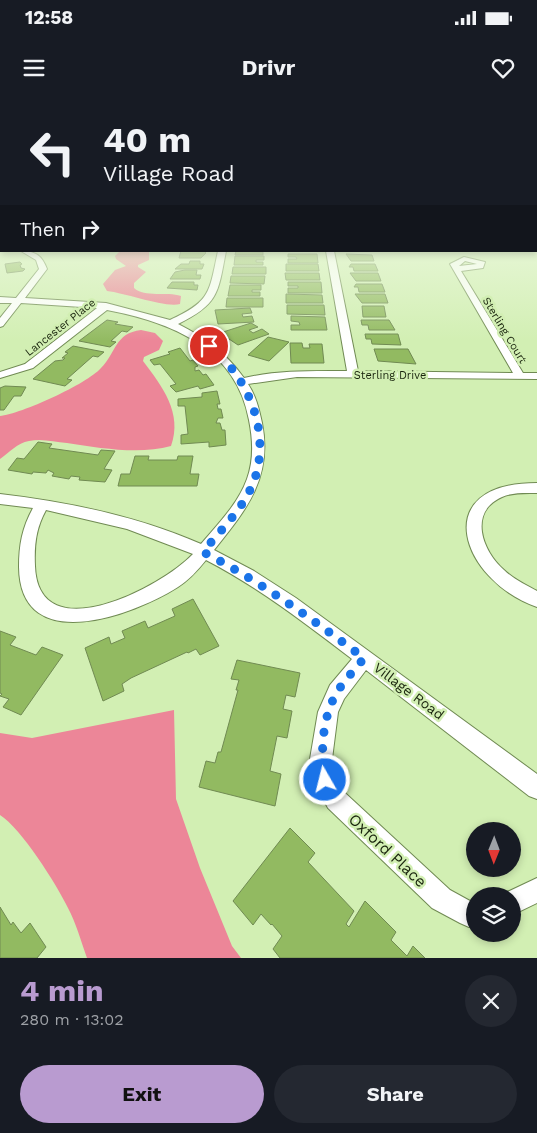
<!DOCTYPE html>
<meta charset="utf-8">
<style>
:root{--surface:#171b24;--page:#242831;--text:#f1f3f6;--muted:#9ea1a6;--accent:#b99bd0}
body{margin:0;font-family:"Work Sans",sans-serif;background:var(--page);color:var(--text);height:100vh;display:flex;flex-direction:column;font-size:19px;white-space:nowrap}
*{box-sizing:border-box;margin:0}
p{font-size:16px;color:var(--muted)}
.icon{flex:none;width:28px;height:28px;fill:none;stroke:currentColor;stroke-width:2;stroke-linecap:round;stroke-linejoin:round}
.map{position:relative;height:858px;overflow:hidden}
.side{display:flex;flex-direction:column;background:var(--surface);flex:1}
.side>*{flex:none}
.hud{position:absolute;left:0px;top:0px;width:538px;height:152px;box-shadow:0 2px 8px #0003;background:#171b24;color:var(--text);overflow:hidden}
.needle{width:32px;rotate:181deg}
.buttons{position:absolute;left:466px;top:722px;display:grid;gap:10px}
.buttons a{display:grid;place-items:center;width:55px;height:55px;border-radius:50%;background:var(--surface);box-shadow:0 2px 8px #0003;font-size:25px}
.pin{position:absolute;display:grid;place-items:center;width:42px;height:42px;color:#fff;margin:-21px;border:2px solid #fff;border-radius:50%;box-shadow:0 1px 5px #0007}
.me{position:absolute;width:55px;margin:-28px;rotate:352deg;stroke-linejoin:round;filter:drop-shadow(0 0 4px #0008)}
.turn{display:flex;align-items:center;gap:18px;height:105px;padding:0 20px;font-size:22px}
.turn .icon{width:65px;height:65px;stroke-width:2.5}
.turn b{display:block;font-size:35px;line-height:42px}
.then{display:flex;align-items:center;height:48px;padding:0 20px;background:#0003;gap:10px;font-size:19px}
.round{display:grid;place-items:center;flex:none;width:52px;height:52px;border-radius:26px;background:var(--page)}
.summary{display:flex;align-items:center;justify-content:space-between;height:85px;padding:0 20px}
h1{font-size:30px;font-weight:700;line-height:38px;color:var(--accent)}
.action{display:flex;gap:10px;margin-top:auto;padding:10px 20px}
.action a{flex:1;height:58px;border-radius:30px;background:var(--accent);color:#111;font-size:20px;font-weight:700;line-height:58px;text-align:center}
.action a+a{background:var(--page);color:var(--text)}
.status{display:flex;justify-content:space-between;align-items:center;height:35px;padding:0 25px;background:var(--surface);direction:ltr}
.status svg{height:14px;fill:currentColor}
header{display:flex;justify-content:space-between;align-items:center;height:65px;padding:0 20px;background:var(--surface);font-size:22px;font-weight:700}
.map>svg:first-child{display:block}
</style>
<div class="status"><b>12:58</b><svg viewBox="0 0 49 12"><path d="M0 12V9h3v3zM5 12V6h3v6zM10 12V3h3v9zM15 12V0h3v12zM26 1h20v11H26zM47 4h2v5h-2z"/></svg></div>
<header><svg class="icon" aria-label="menu" viewBox="0 0 24 24"><path d="M4 6h16M4 12h16M4 18h16"/></svg>Drivr<svg class="icon" aria-label="heart" viewBox="0 0 24 24"><path d="M12 20l-8-8c-3-5 5-10 8-4 3-6 11-1 8 4z"/></svg></header>
<div class="map">
<svg width="537" height="858" viewBox="0 0 537 858">
<rect width="100%" height="100%" fill="#d2efb3"/>
<!-- water -->
<g fill="#ec8698">
<path d="M120,151H149V160L138,165V167L146,172L134,183V188C145,198 167,191 181,196L180,204C165,208 126,193 107,191L103,184L115,170L126,166L116,159L115,156Z"/>
<path d="M141,230L155,233L163,241L159,250L144,257L143,261C162,286 183,313 171,346C139,355 100,348 67,343C54,342 42,338 29,341C17,343 10,352 0,359V316C21,314 87,284 101,268C116,253 115,233 141,230Z"/>
<path d="M174,610L176,699L200,768L232,846L241,858H87C81,841 76,823 68,808C57,785 21,728 0,715V633L32,638Z"/>
</g>
<!-- building -->
<g fill="#92ba61" stroke="#708a52">
<polygon points="181,151 204,151 206,153 201,158 179,158"/>
<polygon points="236,151 263,152 263,155 235,155"/>
<polygon points="288,154 317,154 318,163 288,163 288,159 297,159 296,157 288,157"/>
<polygon points="346,154 372,155 374,161 351,161"/>
<polygon points="235,156 264,156 264,160 256,160 256,162 263,162 263,165 234,165"/>
<polygon points="190,161 200,161 200,164 204,164 202,169 175,169 181,164 189,164"/>
<polygon points="20,162 22,164 20,165 21,168 25,169 23,171 7,173 5,164"/>
<polygon points="286,164 318,164 319,171 286,171"/>
<polygon points="351,164 375,164 378,171 354,171 353,167 349,167"/>
<polygon points="233,167 266,167 266,174 232,174"/>
<polygon points="185,170 197,170 196,175 201,175 200,179 170,179 175,172"/>
<polygon points="285,173 319,173 320,180 286,180"/>
<polygon points="350,173 378,173 381,181 356,181"/>
<polygon points="231,176 265,176 264,184 230,183"/>
<polygon points="172,182 194,182 194,185 198,185 197,190 167,188"/>
<polygon points="288,182 321,182 322,193 288,193 288,188 298,188 298,186 288,186"/>
<polygon points="356,184 382,184 385,192 359,192 358,187 354,187"/>
<polygon points="230,185 261,185 261,190 252,190 252,192 260,192 260,196 228,196"/>
<polygon points="286,194 322,195 323,203 286,203"/>
<polygon points="355,194 385,194 388,203 362,203"/>
<polygon points="227,198 263,198 263,207 226,207"/>
<polygon points="287,205 324,205 325,215 287,214"/>
<polygon points="362,206 384,206 386,217 363,217"/>
<polygon points="250,208 252,213 242,214 243,217 252,216 254,222 218,224 215,210"/>
<polygon points="291,216 325,217 327,230 291,230 291,225 300,225 299,222 291,221"/>
<polygon points="107,220 118,222 115,224 133,227 127,232 122,231 111,241 116,242 110,247 79,241"/>
<polygon points="361,220 389,220 395,230 369,230 368,225 362,225"/>
<polygon points="251,223 258,227 249,230 253,233 262,229 269,234 238,245 220,233"/>
<polygon points="365,234 398,234 401,245 372,244 371,239 366,239"/>
<polygon points="268,237 289,242 269,261 248,255"/>
<polygon points="290,243 302,243 303,248 310,248 309,244 322,244 324,263 291,263"/>
<polygon points="73,246 104,252 98,257 93,256 67,279 72,280 65,286 33,279 55,261 63,260 65,258 62,258 68,253 65,252"/>
<polygon points="180,248 190,261 193,260 198,266 195,267 195,271 199,270 203,275 206,274 214,285 200,289 198,286 176,292 170,286 176,284 160,264 154,265 150,260 170,254 168,252"/>
<polygon points="374,249 408,249 416,264 378,261"/>
<polygon points="5,286 26,287 21,296 14,296 4,310 0,310 0,288"/>
<polygon points="217,291 220,304 217,304 218,309 221,309 223,318 218,318 216,323 220,323 222,330 225,330 226,345 209,347 209,342 181,344 181,335 188,334 185,306 178,306 178,299 202,297 202,293"/>
<polygon points="38,342 52,344 49,348 98,355 101,350 115,351 104,369 112,370 105,382 79,380 80,377 71,376 69,379 52,376 54,373 48,370 46,373 33,372 32,374 8,370 17,358 24,359"/>
<polygon points="135,356 149,356 148,360 177,360 178,356 193,356 190,374 199,374 197,386 118,386 121,374 130,374"/>
<polygon points="193,499 219,546 200,555 196,549 188,553 187,552 131,578 122,584 124,591 103,601 85,548 109,537 111,544 125,538 122,531 145,521 148,528 175,516 172,509"/>
<polygon points="0,531 16,537 10,545 36,555 42,547 63,555 21,615 3,607 9,599 0,596 2,594 0,593"/>
<polygon points="237,560 300,573 295,597 286,595 283,609 292,611 287,638 277,636 270,671 281,674 275,706 199,687 206,661 215,663 218,652 221,652 238,590 236,590 239,580 231,579"/>
<polygon points="290,728 315,753 308,762 354,811 346,824 349,827 365,801 396,832 391,840 407,856 413,846 425,858 280,858 273,849 282,836 272,824 271,825 261,814 253,825 233,801"/>
<polygon points="0,807 11,825 13,822 21,833 30,823 46,847 37,858 0,858"/>
</g>
<g fill="none" stroke-linecap="round" stroke-linejoin="round">
<defs>
<g id="minor">
<rect x="0" y="143" width="1" height="5"/>
<path d="M21,151C36,151 42,156 47,169L25,198L106,203L170,220C211,201 209,193 218,151H226C218,193 219,204 178,224C207,239 225,252 244,278C278,270 312,271 347,271L326,151H334L358,271L513,273L450,164L464,157L485,162L483,168L461,171L523,273H537V279L297,277L248,284C256,296 259,309 262,323C273,378 246,410 214,450L254,471L296,498L537,674V699L529,696L366,570L344,599L338,612L332,659L335,677L344,692L450,790L470,801L475,800V826L469,827L460,823L432,808L328,708L317,688L310,659L318,612L330,585L352,559C305,523 258,487 206,460C198,470 189,480 178,487C134,515 20,558 19,467C19,445 22,428 33,408L0,404V394C69,402 137,416 201,444C218,424 238,404 247,379C254,360 253,340 249,320C236,248 171,222 107,210L33,268L0,278V272L25,264L97,208L21,203L3,226L0,227V218L12,203H0V197L16,198L39,169L36,160ZM465,161L477,164L459,166ZM46,410L127,429L193,454C162,487 38,552 35,466C34,445 36,428 46,410Z"/>
<path d="M537,383V393C526,393 513,392 502,397C468,412 482,451 504,470C513,479 526,485 537,491V507C462,481 426,383 537,383Z"/>
<polygon points="537,778 537,803 512,815 512,796 502,796 503,794"/>
</g>
</defs>
<!-- minor casing -->
<use href="#minor" stroke="#708a53" stroke-width="2"/>
<!-- minor -->
<use href="#minor" fill="#fff" fill-rule="evenodd"/>
</g>
<!-- sky -->
<linearGradient id="sky" x2="0" y2="1"><stop stop-color="#a9a2c8"/><stop offset="0.5" stop-color="#ebf8dd"/><stop offset="1" stop-color="#ebf8dd" stop-opacity="0"/></linearGradient>
<rect width="537" height="241" fill="url(#sky)"/>
<g fill="none" stroke-linecap="round" stroke-linejoin="round">
<!-- route -->
<path stroke="#1a73e8" stroke-width="9" stroke-dasharray="0 16.2" d="M209,246C250,277 274,339 251,388C240,412 219,432 203,452C261,482 312,519 364,558C356,569 345,579 338,591C322,615 320,654 325,680"/>
</g>
<g text-anchor="middle" stroke-width="5" stroke-linejoin="round" paint-order="stroke">
<!-- far-street labels -->
<g font-size="11" fill="#19240d" stroke="#d2efb3">
<text transform="translate(60 227) rotate(-38)" y="4">Lancester Place</text>
<text transform="translate(505 230) rotate(59)" y="4">Sterling Court</text>
<text x="390" y="279">Sterling Drive</text>
</g>
<!-- street labels -->
<g font-size="14" fill="#19240d" stroke="#d2efb3">
<text transform="translate(409 591) rotate(37)" y="5">Village Road</text>
</g>
<!-- near-street labels -->
<g font-size="16" fill="#19240d" stroke="#d2efb3">
<text transform="translate(388 750) rotate(43)" y="6">Oxford Place</text>
</g>
</g>
</svg>
<div class="buttons">
<a><svg class="needle" viewBox="-14 -14 28 28"><path d="M0-13l5 13h-10z" fill="#e53935"/><path d="M0 13l5-13h-10z" fill="#9ea1a6"/></svg></a>
<a><svg class="icon" aria-label="layers" viewBox="0 0 24 24"><path d="M12 4l9 5-9 5-9-5zM3 14l9 5 9-5"/></svg></a>
</div>
<div class="pin" style="left:209px;top:246px;background:#d93025"><svg class="icon" aria-label="arrive" viewBox="0 0 24 24"><path d="M6 21V4h12l-3 4 3 4H6"/></svg></div>
<svg class="me" style="left:325px;top:680px" viewBox="-20 -20 40 40"><circle r="17" fill="#1a73e8" stroke="#fff" stroke-width="3"/><path d="M0-11L8 9 0 5-8 9z" fill="#fff"/></svg>
<div class="hud">
<div class="turn"><svg class="icon" aria-label="left" viewBox="0 0 24 24"><path d="M17 20v-9H6M10 6l-5 5 5 5"/></svg><div><b>40 m</b>Village Road</div></div>
<div class="then">Then<svg class="icon" aria-label="right" viewBox="0 0 24 24"><path d="M7 20v-9h11M14 6l5 5-5 5"/></svg></div>
</div>
</div>
<section class="side">
<div class="summary"><div><h1>4 min</h1><p>280 m · 13:02</p></div><a class="round"><svg class="icon" aria-label="close" viewBox="0 0 24 24"><path d="M6 6l12 12M18 6L6 18"/></svg></a></div>
<div class="action"><a>Exit</a><a>Share</a></div>
</section>
